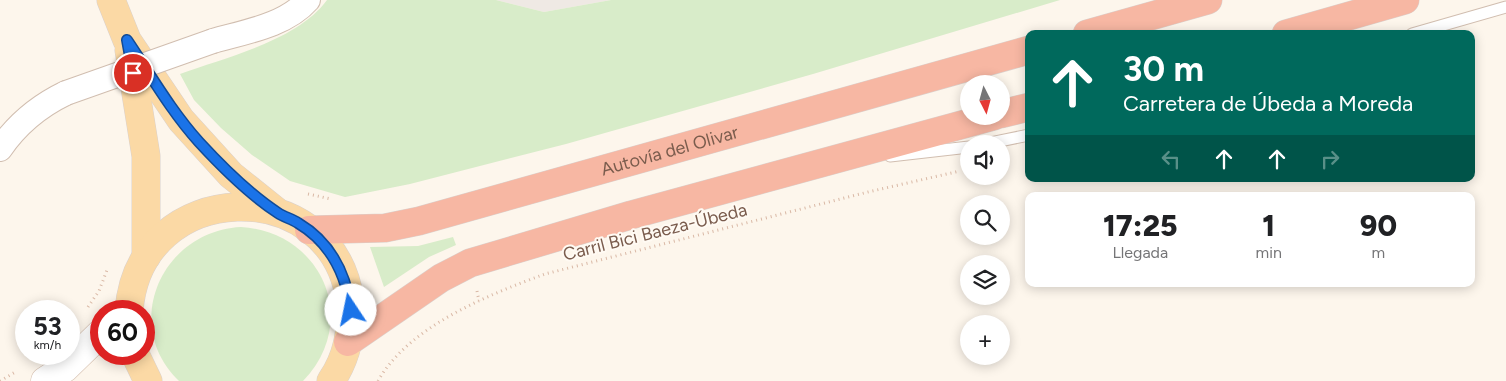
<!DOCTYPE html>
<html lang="es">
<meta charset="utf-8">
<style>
:root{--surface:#fff;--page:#f6f6f6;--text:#202124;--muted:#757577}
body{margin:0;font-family:Figtree,sans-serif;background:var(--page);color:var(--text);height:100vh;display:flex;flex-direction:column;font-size:19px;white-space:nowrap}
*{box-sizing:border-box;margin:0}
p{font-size:16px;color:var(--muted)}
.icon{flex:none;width:28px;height:28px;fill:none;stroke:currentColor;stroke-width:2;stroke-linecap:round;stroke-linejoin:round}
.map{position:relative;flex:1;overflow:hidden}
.drawer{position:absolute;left:1025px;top:192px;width:450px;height:95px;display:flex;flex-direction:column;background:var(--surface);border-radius:10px;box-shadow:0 2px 12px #0003}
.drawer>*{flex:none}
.hud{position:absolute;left:1025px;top:30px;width:450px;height:152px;border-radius:10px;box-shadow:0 2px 12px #0003;background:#00695c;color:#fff;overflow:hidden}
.needle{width:32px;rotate:174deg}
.tools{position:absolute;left:960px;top:75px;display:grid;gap:10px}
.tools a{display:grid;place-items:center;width:50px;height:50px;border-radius:50%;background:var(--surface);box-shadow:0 2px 12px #0003;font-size:25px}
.speed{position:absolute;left:15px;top:300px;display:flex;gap:10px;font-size:25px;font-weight:700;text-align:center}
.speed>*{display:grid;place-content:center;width:65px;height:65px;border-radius:50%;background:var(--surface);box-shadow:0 2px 12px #0003;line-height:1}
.speed small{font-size:12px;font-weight:400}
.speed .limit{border:8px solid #d22;background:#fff;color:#111}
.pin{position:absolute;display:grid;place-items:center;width:42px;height:42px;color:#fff;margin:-21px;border:2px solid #fff;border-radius:50%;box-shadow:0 1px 5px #0007}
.me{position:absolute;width:55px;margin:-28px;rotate:349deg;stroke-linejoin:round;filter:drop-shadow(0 0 4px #0008)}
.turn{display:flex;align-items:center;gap:18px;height:105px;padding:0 15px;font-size:22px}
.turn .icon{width:65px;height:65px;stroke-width:2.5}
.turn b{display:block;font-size:35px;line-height:42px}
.lanes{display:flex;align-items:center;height:48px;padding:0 15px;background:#0003;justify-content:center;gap:25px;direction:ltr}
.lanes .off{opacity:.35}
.eta{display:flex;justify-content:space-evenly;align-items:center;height:85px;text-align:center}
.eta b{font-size:30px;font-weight:800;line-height:35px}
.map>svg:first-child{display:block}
</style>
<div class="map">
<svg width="1506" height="381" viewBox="0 0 1506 381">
<rect width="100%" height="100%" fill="#fdf6ec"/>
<!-- industrial -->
<polygon fill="#efe9e4" points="496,0 611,0 544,12"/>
<!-- green -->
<g fill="#d8ecc9">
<path d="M327,0H496L544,12L611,0H1060L813,74L566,144L410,184L345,197L290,181L252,155L221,128L194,100L180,74C226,57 297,41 327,0Z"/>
<path d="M241,227C322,232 361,321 303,381H179C120,324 162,231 241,227Z"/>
<polygon points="453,237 456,245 429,257 384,287 370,247 418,246"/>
</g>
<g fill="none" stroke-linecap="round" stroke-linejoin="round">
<defs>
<g id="lane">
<polyline points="1412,34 1506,7"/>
<polyline points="985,144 1029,135"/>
<polyline points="890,156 969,147"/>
</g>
<g id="street">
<path d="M213,41C244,32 285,26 308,0"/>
<path d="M0,149C17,124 39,106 66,93"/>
</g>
<polyline id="secondary" points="45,381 65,368 101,333"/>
<g id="primary">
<polyline points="111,0 127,40 181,120 231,175 276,211"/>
<polyline points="129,50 146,156 146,257"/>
<path d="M129,311C139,176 333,172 350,301C353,329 347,358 331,381"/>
<polyline points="135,354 148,381"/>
</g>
<g id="highway">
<polyline points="1087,34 1208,0"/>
<polyline points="1286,34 1405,0"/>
<polyline points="1001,114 1029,107"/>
<path id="s1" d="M309,230L385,228L419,221L1029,50"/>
<polyline points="348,342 441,278 470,263 631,215 994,116"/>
</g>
</defs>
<!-- lane casing -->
<use href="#lane" stroke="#d1beb0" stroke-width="13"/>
<!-- street casing -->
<use href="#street" stroke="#d1beb0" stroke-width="26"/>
<!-- secondary casing -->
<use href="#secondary" stroke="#d6c0b0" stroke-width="29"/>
<!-- primary casing -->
<use href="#primary" stroke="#dad1cd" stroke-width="29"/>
<!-- highway casing -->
<use href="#highway" stroke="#dad1cd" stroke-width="29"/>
<!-- path -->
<g stroke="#d9b8a5" stroke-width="3" stroke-dasharray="1 4" stroke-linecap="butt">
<polyline points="308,194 331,199"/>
<polyline points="477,291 479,301"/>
<polyline points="88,307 99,291 107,270"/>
<polyline points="0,381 17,371"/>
<path d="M378,381C409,326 488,295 545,274L868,192L960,171"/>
</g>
<!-- lane -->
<use href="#lane" stroke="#fff" stroke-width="11"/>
<!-- street -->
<use href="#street" stroke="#fff" stroke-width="24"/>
<!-- secondary -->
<use href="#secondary" stroke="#fff" stroke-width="28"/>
<!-- primary -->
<use href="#primary" stroke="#fbd9a5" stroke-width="28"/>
<!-- highway -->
<use href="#highway" stroke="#f7b7a3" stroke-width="28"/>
<defs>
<polyline id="street-bridge" points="66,93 213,41"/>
</defs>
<!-- street-bridge casing -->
<use href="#street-bridge" stroke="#d1beb0" stroke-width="26" stroke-linecap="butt"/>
<!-- street-bridge -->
<use href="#street-bridge" stroke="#fff" stroke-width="24"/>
</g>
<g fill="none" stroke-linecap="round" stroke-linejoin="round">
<defs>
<path id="route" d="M133,73L127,40C150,74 171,111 199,142C222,167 249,194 278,213C284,217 292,219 298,223C330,242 346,274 351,310"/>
</defs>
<!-- route casing -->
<use href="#route" stroke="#114b97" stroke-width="12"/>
<!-- route -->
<use href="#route" stroke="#1a73e8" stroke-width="9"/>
</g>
<g text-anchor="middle" stroke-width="4" stroke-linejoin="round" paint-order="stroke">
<!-- street labels -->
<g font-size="18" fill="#7a5c4d" stroke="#fffaf3">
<text dy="6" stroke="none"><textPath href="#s1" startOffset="371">Autovía del Olivar</textPath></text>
<text transform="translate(655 232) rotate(-14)" y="6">Carril Bici Baeza-Úbeda</text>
</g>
</g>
</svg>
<div class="tools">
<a><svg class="needle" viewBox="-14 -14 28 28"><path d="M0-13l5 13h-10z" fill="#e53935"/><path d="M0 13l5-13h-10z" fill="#757577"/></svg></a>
<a><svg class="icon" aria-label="sound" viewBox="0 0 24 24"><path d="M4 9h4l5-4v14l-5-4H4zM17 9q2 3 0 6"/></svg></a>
<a><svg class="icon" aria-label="search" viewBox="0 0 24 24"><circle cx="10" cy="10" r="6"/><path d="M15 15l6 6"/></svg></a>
<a><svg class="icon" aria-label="layers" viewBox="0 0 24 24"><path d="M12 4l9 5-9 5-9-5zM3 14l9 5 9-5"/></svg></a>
<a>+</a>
</div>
<div class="speed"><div>53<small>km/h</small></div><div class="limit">60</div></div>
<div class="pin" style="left:133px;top:73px;background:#d93025"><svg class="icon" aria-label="arrive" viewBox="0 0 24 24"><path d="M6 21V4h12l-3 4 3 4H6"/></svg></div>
<svg class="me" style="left:351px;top:310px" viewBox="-20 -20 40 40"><circle r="19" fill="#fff"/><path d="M0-13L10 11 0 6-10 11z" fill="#1a73e8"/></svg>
<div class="hud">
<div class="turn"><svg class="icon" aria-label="ahead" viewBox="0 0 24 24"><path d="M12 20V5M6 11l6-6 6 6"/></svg><div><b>30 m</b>Carretera de Úbeda a Moreda</div></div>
<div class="lanes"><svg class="icon off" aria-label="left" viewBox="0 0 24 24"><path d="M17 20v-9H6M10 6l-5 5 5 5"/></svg><svg class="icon" aria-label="ahead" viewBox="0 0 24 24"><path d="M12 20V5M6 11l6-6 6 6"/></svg><svg class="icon" aria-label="ahead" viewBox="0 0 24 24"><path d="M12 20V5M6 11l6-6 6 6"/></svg><svg class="icon off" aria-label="right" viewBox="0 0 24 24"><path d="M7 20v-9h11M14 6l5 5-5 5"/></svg></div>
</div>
<section class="drawer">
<div class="eta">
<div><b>17:25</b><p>Llegada</p></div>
<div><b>1</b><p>min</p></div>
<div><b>90</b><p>m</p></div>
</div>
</section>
</div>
